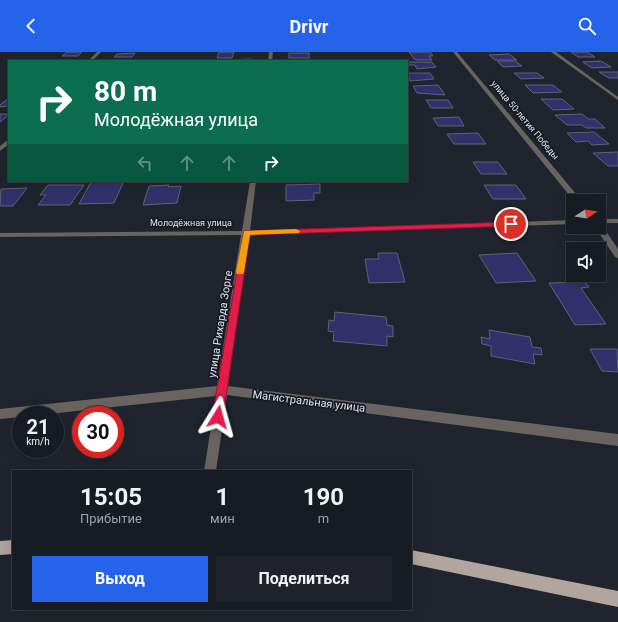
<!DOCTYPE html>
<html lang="ru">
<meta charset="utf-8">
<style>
:root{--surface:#171b22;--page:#20242a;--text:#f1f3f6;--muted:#9ea1a5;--line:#363940;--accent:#2563eb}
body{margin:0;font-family:Roboto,sans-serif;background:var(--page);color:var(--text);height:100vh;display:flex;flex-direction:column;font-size:15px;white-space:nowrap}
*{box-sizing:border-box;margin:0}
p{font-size:13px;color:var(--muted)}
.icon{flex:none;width:22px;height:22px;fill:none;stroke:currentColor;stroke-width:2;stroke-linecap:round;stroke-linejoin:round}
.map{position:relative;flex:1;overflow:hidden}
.sheet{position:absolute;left:12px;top:418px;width:400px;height:140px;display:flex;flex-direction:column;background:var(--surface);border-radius:0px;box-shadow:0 4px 16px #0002,0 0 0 1px var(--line)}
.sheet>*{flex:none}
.guide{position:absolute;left:8px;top:8px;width:400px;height:122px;border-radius:0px;box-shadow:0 4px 16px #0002,0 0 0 1px var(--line);background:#0b6e4f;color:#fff;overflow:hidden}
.needle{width:26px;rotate:78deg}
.fabs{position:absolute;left:566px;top:142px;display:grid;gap:8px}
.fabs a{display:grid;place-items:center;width:40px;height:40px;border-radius:0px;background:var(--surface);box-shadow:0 4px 16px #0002,0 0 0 1px var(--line);font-size:20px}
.speed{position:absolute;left:12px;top:354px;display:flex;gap:8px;font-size:20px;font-weight:700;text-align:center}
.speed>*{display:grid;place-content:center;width:52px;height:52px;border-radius:50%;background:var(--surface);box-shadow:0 4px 16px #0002,0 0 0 1px var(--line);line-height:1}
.speed small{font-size:10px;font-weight:400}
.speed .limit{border:6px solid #d22;background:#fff;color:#111}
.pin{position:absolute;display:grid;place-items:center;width:34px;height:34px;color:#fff;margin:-17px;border:2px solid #fff;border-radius:50%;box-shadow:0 1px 4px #0007}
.me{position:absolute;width:44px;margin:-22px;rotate:8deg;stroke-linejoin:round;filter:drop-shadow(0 0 3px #0008)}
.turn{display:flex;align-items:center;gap:14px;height:84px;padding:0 20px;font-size:18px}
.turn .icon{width:52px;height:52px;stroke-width:2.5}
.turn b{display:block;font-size:28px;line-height:34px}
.lanes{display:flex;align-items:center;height:38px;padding:0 20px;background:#0003;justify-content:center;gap:20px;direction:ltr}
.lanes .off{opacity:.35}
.eta{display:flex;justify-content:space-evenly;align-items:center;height:68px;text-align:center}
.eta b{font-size:24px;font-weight:700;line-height:28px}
.primary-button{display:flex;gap:8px;margin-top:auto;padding:8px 20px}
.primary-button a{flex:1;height:46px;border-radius:0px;background:var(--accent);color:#fff;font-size:16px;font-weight:700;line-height:46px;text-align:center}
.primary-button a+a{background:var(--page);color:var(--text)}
header{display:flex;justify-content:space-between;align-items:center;height:52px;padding:0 20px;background:var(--accent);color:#fff;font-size:18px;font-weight:700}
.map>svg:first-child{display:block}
</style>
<header><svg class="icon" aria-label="back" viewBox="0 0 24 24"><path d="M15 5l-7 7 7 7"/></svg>Drivr<svg class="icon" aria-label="search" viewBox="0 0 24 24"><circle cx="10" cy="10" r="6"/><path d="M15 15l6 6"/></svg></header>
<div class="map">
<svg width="618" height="570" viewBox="0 0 618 570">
<rect width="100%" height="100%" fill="#1f242e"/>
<!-- building -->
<g fill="#33316c" stroke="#626370">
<polygon points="67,0 82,0 78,4 62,4"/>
<polygon points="219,0 234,0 232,6 217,6"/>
<polygon points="409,0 430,0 433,4 429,4 432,8 417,8 414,7"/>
<polygon points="571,0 587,0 595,5 578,5"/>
<polygon points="135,1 132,5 114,5 117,2"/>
<rect x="289" y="1" width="20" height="5"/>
<polygon points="509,2 517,8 495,8 489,3"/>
<polygon points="252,7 252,9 225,9 225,8"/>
<polygon points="497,9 515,9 522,14 503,15"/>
<polygon points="601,9 611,15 592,16 583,10"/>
<polygon points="407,10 432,10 436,15 417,17 415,13 408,13"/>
<polygon points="599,20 618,20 618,26 609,26"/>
<polygon points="407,21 430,21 434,27 410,29"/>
<polygon points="514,21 537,21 544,26 521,27"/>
<polygon points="438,33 445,43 417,41 413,34"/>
<polygon points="525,33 553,33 562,40 533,41"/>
<polygon points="9,46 9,54 0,55 0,53"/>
<polygon points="541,47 562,47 574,57 553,58"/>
<polygon points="426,48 448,48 453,56 431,56"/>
<polygon points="0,62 9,62 9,63 0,70"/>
<polygon points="582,62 588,67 595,67 605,76 586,76 582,73 567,73 555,63"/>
<polygon points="459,65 464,74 438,74 433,66"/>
<polygon points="594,80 609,92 592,93 588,89 576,90 567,81"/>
<polygon points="478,81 486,92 454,92 447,82"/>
<polygon points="618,100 618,114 608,114 593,101"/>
<polygon points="473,110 498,110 507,122 481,122"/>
<polygon points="124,129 114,151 79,152 91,130"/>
<polygon points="320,132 320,141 314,141 314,148 286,149 286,133"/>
<polygon points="48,133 84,133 70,153 38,153 46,143 40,143"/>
<polygon points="169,133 168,135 181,134 177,151 143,153 149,134"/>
<polygon points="484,133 516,133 526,147 493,147"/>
<polygon points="27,136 13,154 0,154 1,137"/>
<polygon points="378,201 397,201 405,230 369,231 365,207 379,207"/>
<polygon points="517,201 536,229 496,231 479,203"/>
<polygon points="585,230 589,235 581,236 606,272 575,273 549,231"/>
<polygon points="335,260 386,265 387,273 393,274 393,285 387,284 387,294 333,289 334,280 328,279 329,268 334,269"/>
<polygon points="489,278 530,285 532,295 541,296 542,303 533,302 535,312 491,304 491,294 482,292 481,285 490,287"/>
<polygon points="590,297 617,297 618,320 602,319"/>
</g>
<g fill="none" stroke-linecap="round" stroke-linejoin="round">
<!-- minor -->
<g fill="#6a6461" fill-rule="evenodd">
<polygon points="97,0 101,0 92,9 88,9"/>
<polygon points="269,0 273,0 272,9 268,9"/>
<polygon points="453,0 457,0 582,149 574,149"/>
<polygon points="551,0 556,0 618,45 618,48"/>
<polygon points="9,87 9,92 0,99 0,94"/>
<polygon points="250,129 256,129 250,179 573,168 573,172 249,183 228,334 618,382 618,394 227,343 216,419 204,419 216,344 39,363 21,363 21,365 0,367 0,357 217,334 241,183 0,185 0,181 242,179"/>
<rect x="599" y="167" width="19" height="4"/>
<polygon points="599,173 602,173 618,197 618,206 615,205 595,175 599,175"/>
</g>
<!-- major -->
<g fill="#b1a59e" fill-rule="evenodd">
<polygon points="13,488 13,502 0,503 0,489"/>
<polygon points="411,498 618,539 618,555 411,512"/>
</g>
</g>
<!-- route -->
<polygon fill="#e11d48" stroke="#92132f" points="511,170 513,171 513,174 250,183 223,365 221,368 218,370 214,368 212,365 244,179"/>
<!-- slow -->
<polygon fill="#f59e0b" points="296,177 300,179 299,181 250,183 244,220 243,222 237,222 236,220 244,179"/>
<g text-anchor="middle" stroke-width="3.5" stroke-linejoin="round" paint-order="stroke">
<!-- far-street labels -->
<g font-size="9" fill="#dfe2e9" stroke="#161a24">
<text transform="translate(525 68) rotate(50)" y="3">улица 50-летия Победы</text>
<text x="191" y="174">Молодёжная улица</text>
</g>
<!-- street labels -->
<g font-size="11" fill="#dfe2e9" stroke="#161a24">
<text transform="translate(220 272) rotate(-81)" y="4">улица Рихарда Зорге</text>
<text transform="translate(309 349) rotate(7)" y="4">Магистральная улица</text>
</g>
</g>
</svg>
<div class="fabs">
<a><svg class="needle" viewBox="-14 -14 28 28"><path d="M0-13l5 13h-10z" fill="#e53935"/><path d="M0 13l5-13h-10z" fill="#9ea1a5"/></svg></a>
<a><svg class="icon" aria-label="sound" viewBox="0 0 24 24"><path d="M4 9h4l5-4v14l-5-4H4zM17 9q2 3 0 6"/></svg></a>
</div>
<div class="speed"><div>21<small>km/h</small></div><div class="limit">30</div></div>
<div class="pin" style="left:511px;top:172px;background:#d93025"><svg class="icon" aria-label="arrive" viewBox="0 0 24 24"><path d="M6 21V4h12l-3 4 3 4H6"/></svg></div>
<svg class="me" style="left:218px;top:365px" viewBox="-20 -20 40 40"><path d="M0-17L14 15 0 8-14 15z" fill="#e11d48" stroke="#fff" stroke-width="4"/></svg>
<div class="guide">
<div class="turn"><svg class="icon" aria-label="right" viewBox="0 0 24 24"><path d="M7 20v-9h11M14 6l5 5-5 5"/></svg><div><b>80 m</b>Молодёжная улица</div></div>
<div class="lanes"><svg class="icon off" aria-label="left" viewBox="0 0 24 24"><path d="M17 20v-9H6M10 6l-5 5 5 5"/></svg><svg class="icon off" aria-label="ahead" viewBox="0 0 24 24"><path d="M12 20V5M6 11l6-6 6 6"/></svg><svg class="icon off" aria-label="ahead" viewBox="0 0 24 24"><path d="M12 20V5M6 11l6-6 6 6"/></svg><svg class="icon" aria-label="right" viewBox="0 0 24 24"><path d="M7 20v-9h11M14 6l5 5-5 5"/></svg></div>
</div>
<section class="sheet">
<div class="eta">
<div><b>15:05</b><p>Прибытие</p></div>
<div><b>1</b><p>мин</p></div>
<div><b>190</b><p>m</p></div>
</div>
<div class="primary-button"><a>Выход</a><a>Поделиться</a></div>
</section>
</div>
